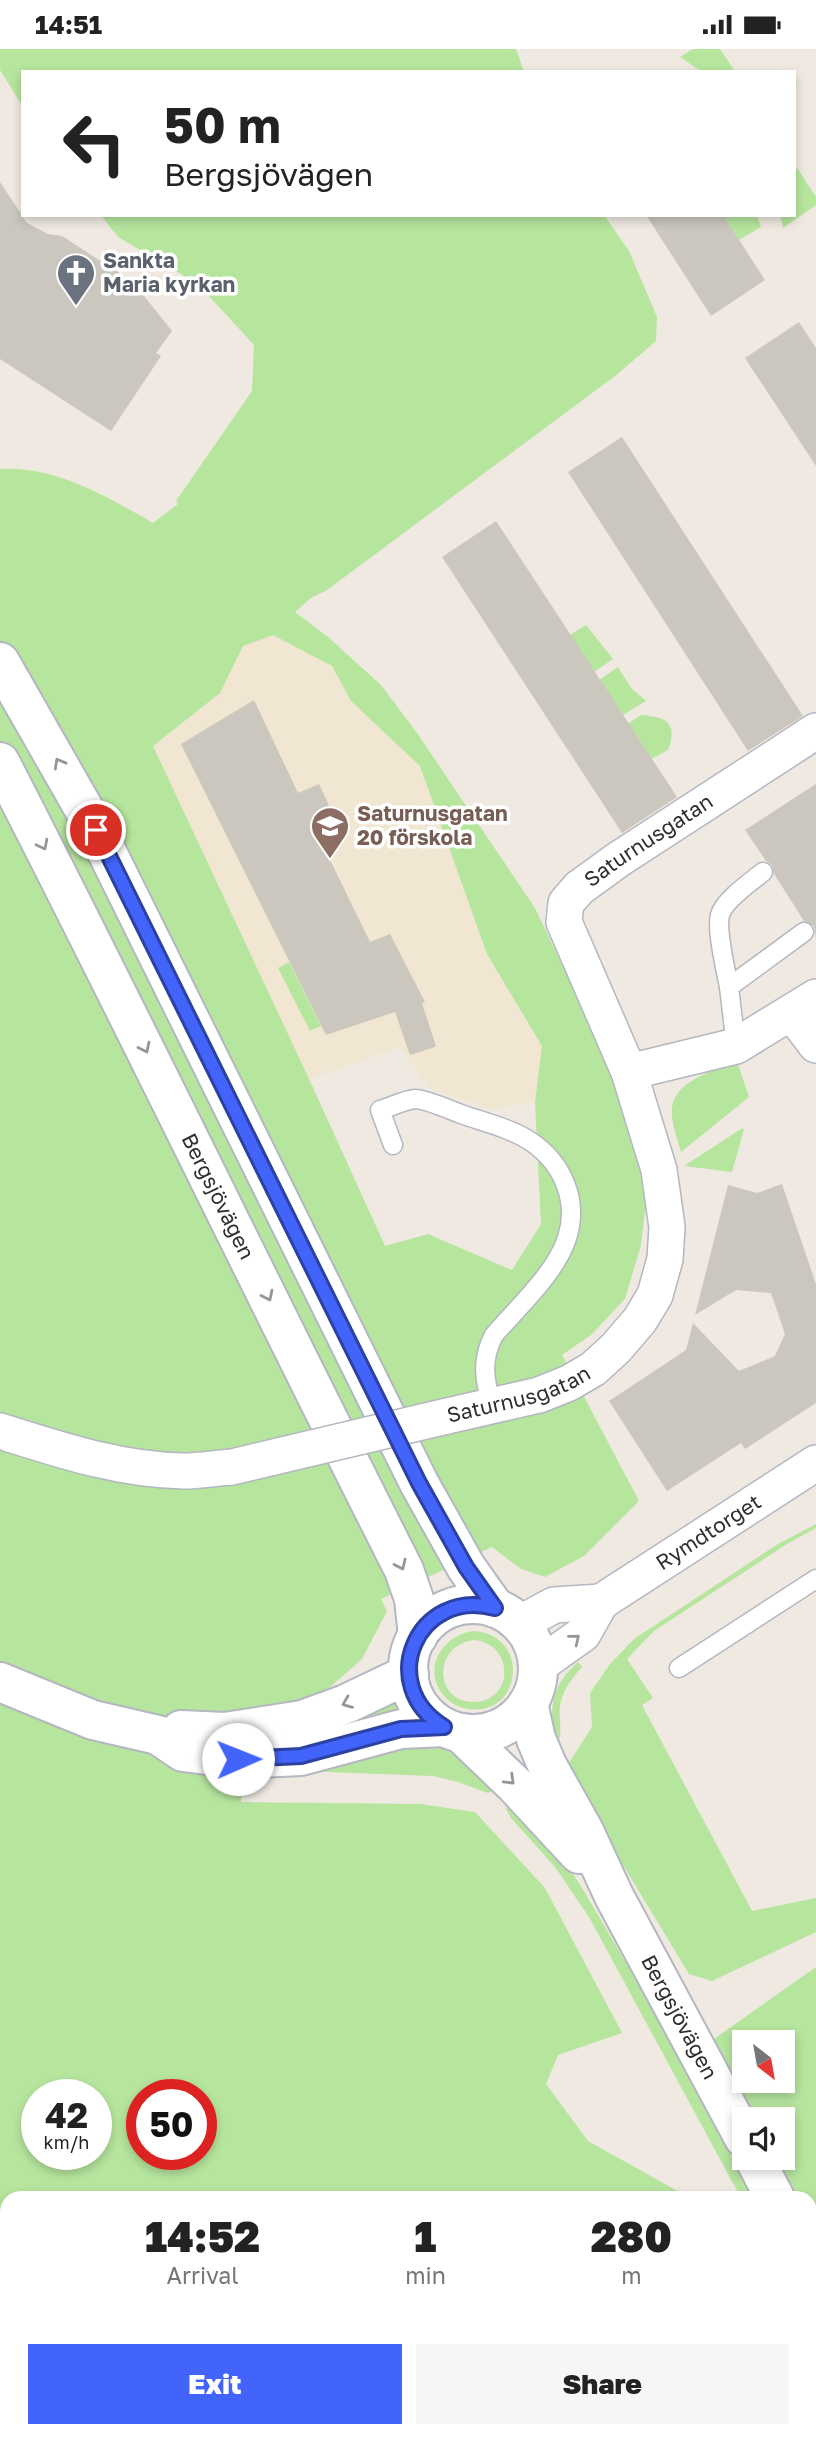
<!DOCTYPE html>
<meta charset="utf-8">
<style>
:root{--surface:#fff;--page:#f6f6f6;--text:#222;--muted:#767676;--accent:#4264fb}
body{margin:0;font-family:"Golos Text",sans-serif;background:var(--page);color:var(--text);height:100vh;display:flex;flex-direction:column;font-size:26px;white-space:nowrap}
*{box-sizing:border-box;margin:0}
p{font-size:23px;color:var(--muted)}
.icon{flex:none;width:38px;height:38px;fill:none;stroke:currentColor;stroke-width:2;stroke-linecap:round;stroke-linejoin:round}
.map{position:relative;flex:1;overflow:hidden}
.side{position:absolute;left:0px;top:2142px;width:817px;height:247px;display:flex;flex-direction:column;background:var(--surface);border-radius:21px 21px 0 0;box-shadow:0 4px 10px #0003}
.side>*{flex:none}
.banner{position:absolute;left:21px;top:21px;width:775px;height:147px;border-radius:0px;box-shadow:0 4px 10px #0003;background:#fff;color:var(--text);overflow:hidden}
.needle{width:46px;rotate:149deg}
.controls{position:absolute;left:732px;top:1981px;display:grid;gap:14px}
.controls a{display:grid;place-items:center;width:63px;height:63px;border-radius:0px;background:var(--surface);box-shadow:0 4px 10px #0003;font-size:35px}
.speed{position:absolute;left:21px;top:2030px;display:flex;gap:14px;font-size:35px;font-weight:700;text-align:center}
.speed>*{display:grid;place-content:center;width:91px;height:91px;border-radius:50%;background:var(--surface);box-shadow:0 4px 10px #0003;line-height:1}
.speed small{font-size:18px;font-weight:400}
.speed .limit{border:10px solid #d22;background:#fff;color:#111}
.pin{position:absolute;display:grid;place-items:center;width:60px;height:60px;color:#fff;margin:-30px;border:4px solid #fff;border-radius:50%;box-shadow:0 2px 7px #0007}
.me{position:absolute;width:77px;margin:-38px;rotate:89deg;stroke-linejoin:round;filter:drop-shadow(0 0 5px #0008)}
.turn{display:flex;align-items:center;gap:24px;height:147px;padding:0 28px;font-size:32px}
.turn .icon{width:91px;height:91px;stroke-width:2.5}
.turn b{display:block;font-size:49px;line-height:60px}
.eta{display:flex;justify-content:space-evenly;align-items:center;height:119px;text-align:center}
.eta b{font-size:42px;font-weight:800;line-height:49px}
.cta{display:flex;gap:14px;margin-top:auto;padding:14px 28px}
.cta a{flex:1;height:80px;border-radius:0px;background:var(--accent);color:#fff;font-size:28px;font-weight:800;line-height:80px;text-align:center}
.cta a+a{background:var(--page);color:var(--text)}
.status{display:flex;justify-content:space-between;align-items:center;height:49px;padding:0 35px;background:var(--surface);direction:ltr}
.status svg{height:19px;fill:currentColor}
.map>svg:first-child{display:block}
</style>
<div class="status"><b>14:51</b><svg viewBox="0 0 49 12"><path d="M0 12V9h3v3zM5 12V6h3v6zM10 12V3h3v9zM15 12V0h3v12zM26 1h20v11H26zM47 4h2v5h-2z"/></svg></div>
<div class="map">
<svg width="816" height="2388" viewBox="0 0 816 2388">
<rect width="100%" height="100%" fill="#efe9e1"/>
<!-- industrial -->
<polygon fill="#e3e1e8" points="92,2382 273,2382 266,2388 87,2388"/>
<!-- education -->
<polygon fill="#f0e6d1" points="273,585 333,617 351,652 420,716 487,905 542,997 535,1053 489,1060 430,1040 400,998 309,1030 153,697 220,644 243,597"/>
<!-- green -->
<g fill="#b6e59e" fill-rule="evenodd">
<polygon points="0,0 516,0 524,23 23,23 23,58 0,21"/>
<polygon points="693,0 720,0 734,21 731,23 702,23 680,8"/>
<polygon points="797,119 816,148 816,156 783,179 780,166 794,166 795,121"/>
<path d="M101,166H604L629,202L657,268L656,292L615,327L327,541L311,549L295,563L328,588L381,636L417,684L535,859L621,1039L648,1138L641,1196L625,1250L591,1286L562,1306L639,1452L584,1507L545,1528L521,1520L492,1498L381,1550L387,1562L362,1610L322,1645H392L401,1666L244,1699L241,1753L420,1755L475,1763L545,1839L622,1984L558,2006L546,2035L588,2092L690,2149H7V2344L0,2338V420C54,416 108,448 153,474L178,455L176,452L252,342L254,296L198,235L118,188ZM273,586L332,617L351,652L420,717L487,905L542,997L535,1053L541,1175L512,1221L428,1185L385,1197L309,1030L153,697L220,644L243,597ZM37,2046H96V2105H37ZM142,2046H201V2105H142Z"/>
<polygon points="723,166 757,166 761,178 739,191"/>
<polygon points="586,576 613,610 594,623 570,586"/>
<polygon points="618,618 631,639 646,652 623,666 599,631"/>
<path d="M641,666C667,668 678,674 668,701L651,710L628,675Z"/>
<polygon points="289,913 321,977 310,982 278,919"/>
<path d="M737,1012L749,1048L681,1103C678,1091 672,1077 672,1065C670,1032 714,1022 737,1012Z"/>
<polygon points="741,1080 744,1080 732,1123 684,1117"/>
<polygon points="816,1475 816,1479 787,1495 654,1582 627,1610 653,1649 642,1656 752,1862 816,1849 816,1883 712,1932 689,1925 565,1720 592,1678 590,1644 610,1615 634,1590 778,1495"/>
<path d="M475,1582C531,1587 522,1668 468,1660C459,1659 451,1654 445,1648C420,1620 443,1585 475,1582ZM475,1591C516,1597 513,1653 473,1653C434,1653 432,1595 475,1591Z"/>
<path d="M578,1613L582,1618C572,1629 562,1642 560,1657C558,1670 564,1683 557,1695C548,1660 550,1638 578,1613Z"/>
<polygon points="431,1694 469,1713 499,1738 488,1744 458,1733 433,1727 275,1721"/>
<path d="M508,1754L570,1820L585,1844L632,1924L753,2147L774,2109H782V2070H753L711,1992L816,1918V2388H266L273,2382H810V2149H741L589,1868L555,1818L511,1769L506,1760ZM744,1993H782V2032H744Z"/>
</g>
<!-- building -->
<g fill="#cbc7bf">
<polygon points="0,133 27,174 48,185 62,187 133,233 172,282 156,304 161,307 111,382 0,310"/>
<polygon points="646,166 723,166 765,231 711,267"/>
<polygon points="799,273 816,299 816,417 745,309"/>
<polygon points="622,388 803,667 748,702 568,423"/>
<polygon points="496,472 677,748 622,784 442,508"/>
<polygon points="254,651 298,744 319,735 336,772 315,780 370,893 390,885 425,953 422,954 436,997 432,999 410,1006 395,963 326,986 181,695"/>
<polygon points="816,735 816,890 814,877 804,872 774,825 772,816 766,812 745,781"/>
<polygon points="782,1135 816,1235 816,1354 745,1400 741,1394 667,1442 609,1352 686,1301 693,1274 739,1322 775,1307 785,1285 771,1244 736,1241 695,1266 728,1136 757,1144"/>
</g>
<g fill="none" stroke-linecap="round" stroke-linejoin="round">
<defs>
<g id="service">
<path d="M729,938C726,922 716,881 720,866C724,851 751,833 763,823"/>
<polyline points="736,997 729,938 804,883"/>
<path d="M393,1096L380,1061C391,1058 404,1051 415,1050C426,1050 450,1061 461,1065C483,1073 510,1079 530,1092C563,1114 579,1152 567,1189C556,1224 517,1259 494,1286C481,1310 484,1331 492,1356"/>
<polyline points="679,1619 816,1530"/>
<polyline points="0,2377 13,2388"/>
</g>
<g id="minor">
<polyline points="792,964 816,996"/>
<polyline points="629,1023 736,997 816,948"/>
<path id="s1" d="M443,1368L539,1346L569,1334L593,1320L616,1299L640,1271L655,1246L665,1210L667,1178L659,1121L629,1023L564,873L566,854L579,839L619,810L816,682"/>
<path d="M0,1382C60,1401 120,1421 183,1422C199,1422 216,1419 232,1418"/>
<polyline points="519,1575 554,1556 601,1553"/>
<path id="s2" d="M538,1617L583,1585L601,1553L816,1414"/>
</g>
<g id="tertiary">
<polyline points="0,613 96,781 419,1434 466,1518 495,1559"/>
<path id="s3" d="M0,713C138,981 268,1253 404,1521L414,1550L418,1587"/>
</g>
<g id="secondary">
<circle cx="473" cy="1620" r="65"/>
<polyline points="0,1633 93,1671 158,1686 183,1703 238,1710 301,1707 401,1680 444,1678"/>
<path id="s4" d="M528,1654L536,1690L547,1716L584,1782L614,1847L744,2089"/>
<polyline points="181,1681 225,1683 302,1671 346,1655 409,1625"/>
<polyline points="461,1684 515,1736 579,1805"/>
<polyline points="754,2109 775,2149"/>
<polyline points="810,2215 816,2225"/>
</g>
</defs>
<!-- service casing -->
<use href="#service" stroke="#b4b7c1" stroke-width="21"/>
<!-- minor casing -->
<use href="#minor" stroke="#b4b7c1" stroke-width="38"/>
<!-- tertiary casing -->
<use href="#tertiary" stroke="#b4b7c1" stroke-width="42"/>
<!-- secondary casing -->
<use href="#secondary" stroke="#b4b7c1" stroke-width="42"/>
<!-- service -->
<use href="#service" stroke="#fff" stroke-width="18"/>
<!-- minor -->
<use href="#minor" stroke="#fff" stroke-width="35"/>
<!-- tertiary -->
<use href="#tertiary" stroke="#fff" stroke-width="38"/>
<!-- secondary -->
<use href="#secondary" stroke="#fff" stroke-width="38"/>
<defs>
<polyline id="minor-bridge" points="232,1418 443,1368"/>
</defs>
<!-- minor-bridge casing -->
<use href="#minor-bridge" stroke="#b4b7c1" stroke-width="38" stroke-linecap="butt"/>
<!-- minor-bridge -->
<use href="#minor-bridge" stroke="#fff" stroke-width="35"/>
</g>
<!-- one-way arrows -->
<defs><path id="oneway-chevron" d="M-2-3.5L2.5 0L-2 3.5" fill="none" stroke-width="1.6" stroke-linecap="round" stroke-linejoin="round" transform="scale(1.75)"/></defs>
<g stroke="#969696">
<use href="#oneway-chevron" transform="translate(59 714) rotate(-119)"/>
<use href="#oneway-chevron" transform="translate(43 796) rotate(63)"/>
<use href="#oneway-chevron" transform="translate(145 999) rotate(64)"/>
<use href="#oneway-chevron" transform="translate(268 1247) rotate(64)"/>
<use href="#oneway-chevron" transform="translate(401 1516) rotate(65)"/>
<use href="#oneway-chevron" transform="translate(575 1590) rotate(-39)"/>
<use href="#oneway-chevron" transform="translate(347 1654) rotate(158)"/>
<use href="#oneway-chevron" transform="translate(510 1731) rotate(44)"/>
</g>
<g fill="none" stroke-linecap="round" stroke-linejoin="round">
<defs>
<path id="route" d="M96,781L419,1434L466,1518L495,1559C417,1538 375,1636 444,1678L401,1680L301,1707L238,1710"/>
</defs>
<!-- route casing -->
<use href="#route" stroke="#2b41a3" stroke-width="18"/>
<!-- route -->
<use href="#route" stroke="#4264fb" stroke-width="12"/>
</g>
<!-- icons -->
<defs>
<symbol id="church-pin" viewBox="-11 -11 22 30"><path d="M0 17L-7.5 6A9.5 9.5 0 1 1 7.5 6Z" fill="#6b7280" stroke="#fff"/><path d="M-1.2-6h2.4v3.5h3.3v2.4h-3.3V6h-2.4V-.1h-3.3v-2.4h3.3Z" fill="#fff"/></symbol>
<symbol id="school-pin" viewBox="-11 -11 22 30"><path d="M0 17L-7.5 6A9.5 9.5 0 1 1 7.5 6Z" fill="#8d6e63" stroke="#fff"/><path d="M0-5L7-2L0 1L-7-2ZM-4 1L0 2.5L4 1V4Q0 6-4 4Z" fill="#fff"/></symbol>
</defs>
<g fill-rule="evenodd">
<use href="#church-pin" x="54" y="202" width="44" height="60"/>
<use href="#school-pin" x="308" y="755" width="44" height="60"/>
</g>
<g text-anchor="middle" stroke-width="7" stroke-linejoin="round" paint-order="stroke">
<!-- worship labels -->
<g font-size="21" font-weight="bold" fill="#5b616d" stroke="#fff" text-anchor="start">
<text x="103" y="219">Sankta<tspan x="103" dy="24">Maria kyrkan</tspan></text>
</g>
<!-- education labels -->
<g font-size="21" font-weight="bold" fill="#785e54" stroke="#fff" text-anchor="start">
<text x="357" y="772">Saturnusgatan<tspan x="357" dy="24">20 förskola</tspan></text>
</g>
<!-- street labels -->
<g font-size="21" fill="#2e2e2e" stroke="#fff">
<text dy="7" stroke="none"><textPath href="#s1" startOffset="772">Saturnusgatan</textPath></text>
<text dy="7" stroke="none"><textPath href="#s3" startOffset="486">Bergsjövägen</textPath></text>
<text dy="7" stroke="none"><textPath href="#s1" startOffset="79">Saturnusgatan</textPath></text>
<text dy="7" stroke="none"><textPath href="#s2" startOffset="220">Rymdtorget</textPath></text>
<text dy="7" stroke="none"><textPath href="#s4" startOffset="350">Bergsjövägen</textPath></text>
</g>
</g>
</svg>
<div class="controls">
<a><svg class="needle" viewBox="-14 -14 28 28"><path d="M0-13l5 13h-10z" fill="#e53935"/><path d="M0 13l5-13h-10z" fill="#767676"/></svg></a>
<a><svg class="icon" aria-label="sound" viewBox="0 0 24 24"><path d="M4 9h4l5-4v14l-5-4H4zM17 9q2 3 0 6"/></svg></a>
</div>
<div class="speed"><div>42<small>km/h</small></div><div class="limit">50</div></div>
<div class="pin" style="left:96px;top:781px;background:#d93025"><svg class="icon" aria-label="arrive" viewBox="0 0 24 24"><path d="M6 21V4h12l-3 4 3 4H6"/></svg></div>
<svg class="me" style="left:238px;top:1710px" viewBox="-20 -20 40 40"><circle r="19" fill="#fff"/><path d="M0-13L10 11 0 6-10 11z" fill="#4264fb"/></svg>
<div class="banner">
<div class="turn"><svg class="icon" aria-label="left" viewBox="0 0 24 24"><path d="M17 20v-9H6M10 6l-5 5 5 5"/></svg><div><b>50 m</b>Bergsjövägen</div></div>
</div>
<section class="side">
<div class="eta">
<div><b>14:52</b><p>Arrival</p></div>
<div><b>1</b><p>min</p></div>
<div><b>280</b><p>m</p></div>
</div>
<div class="cta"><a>Exit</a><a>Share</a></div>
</section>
</div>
